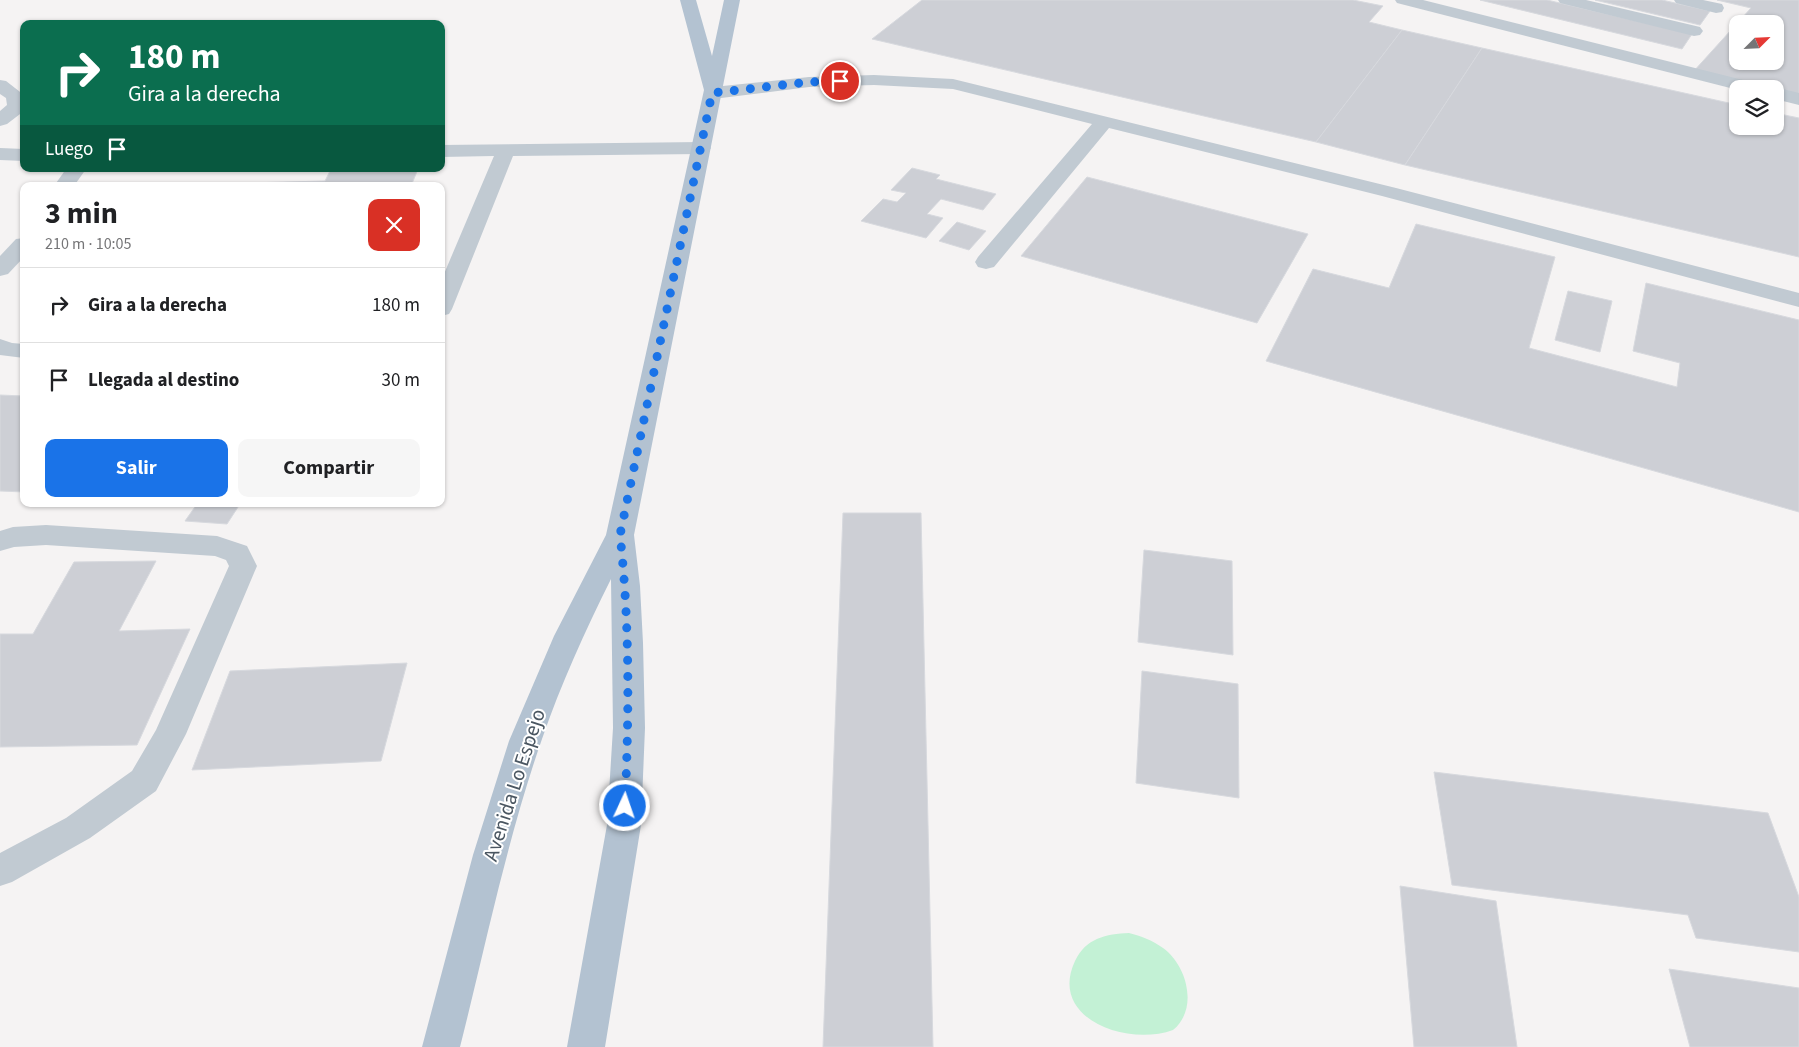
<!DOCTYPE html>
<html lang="es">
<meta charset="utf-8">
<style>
:root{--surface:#fff;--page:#f6f6f6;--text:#202124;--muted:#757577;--line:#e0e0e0;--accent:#1a73e8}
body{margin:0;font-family:"Source Sans 3",sans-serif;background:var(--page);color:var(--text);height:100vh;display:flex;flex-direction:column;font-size:19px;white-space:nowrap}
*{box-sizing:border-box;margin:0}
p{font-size:16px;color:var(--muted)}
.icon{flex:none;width:28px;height:28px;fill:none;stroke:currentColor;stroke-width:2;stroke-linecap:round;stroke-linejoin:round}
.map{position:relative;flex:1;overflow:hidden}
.side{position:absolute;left:20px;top:182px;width:425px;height:325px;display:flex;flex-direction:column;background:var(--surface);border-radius:10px;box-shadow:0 1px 4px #0004}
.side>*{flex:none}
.top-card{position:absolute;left:20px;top:20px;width:425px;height:152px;border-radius:10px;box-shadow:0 1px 4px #0004;background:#0b6e4f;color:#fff;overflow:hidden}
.needle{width:32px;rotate:66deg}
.fabs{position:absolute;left:1729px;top:15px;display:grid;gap:10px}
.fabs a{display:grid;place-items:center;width:55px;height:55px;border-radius:10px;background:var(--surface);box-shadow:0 1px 4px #0004;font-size:25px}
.pin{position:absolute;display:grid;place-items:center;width:42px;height:42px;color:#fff;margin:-21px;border:2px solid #fff;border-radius:50%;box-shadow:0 1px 5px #0007}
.me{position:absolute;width:55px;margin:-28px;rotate:3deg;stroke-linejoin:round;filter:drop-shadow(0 0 4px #0008)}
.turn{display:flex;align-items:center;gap:18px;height:105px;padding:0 25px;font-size:22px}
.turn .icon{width:65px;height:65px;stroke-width:2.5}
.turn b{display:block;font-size:35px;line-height:42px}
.then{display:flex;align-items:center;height:48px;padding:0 25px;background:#0003;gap:10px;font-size:19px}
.round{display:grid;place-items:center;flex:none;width:52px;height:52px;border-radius:10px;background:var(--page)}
.summary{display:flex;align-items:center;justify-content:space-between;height:85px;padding:0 25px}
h1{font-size:30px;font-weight:700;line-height:38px}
.button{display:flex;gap:10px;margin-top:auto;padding:10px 25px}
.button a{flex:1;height:58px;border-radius:10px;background:var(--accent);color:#fff;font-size:20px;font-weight:700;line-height:58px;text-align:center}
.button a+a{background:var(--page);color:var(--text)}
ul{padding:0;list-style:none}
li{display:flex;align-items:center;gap:15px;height:75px;padding:0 25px;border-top:1px solid var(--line)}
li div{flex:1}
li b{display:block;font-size:19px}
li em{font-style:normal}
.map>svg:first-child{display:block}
</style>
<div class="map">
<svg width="1799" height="1047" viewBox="0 0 1799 1047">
<rect width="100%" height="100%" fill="#f5f3f3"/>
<!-- green -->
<path fill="#c3f1d5" d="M1129,933C1141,936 1152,940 1163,948C1187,965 1199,1009 1173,1030C1126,1047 1048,1018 1075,961C1086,938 1106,934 1129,933Z"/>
<!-- building -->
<g fill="#cdcfd5" stroke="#d7d9de" fill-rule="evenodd">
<polygon points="922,0 1353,0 1383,6 1369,22 1402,30 1316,142 872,39"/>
<polygon points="1480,0 1547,0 1692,34 1682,49"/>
<polygon points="1595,0 1662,0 1710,11 1700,25"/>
<path d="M1717,0H1799V95L1693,72L1751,8ZM1738,24H1775V61H1738Z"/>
<polygon points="1402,30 1482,48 1405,165 1316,142"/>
<polygon points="1482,48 1738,105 1738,126 1775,126 1775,113 1799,118 1799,257 1405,165"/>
<polygon points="912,168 940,175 936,179 996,194 983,210 941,199 927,214 943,218 926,238 861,221 883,199 897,202 906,193 891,190"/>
<polygon points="331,169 418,169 411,186 130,186 325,181"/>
<polygon points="1087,177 1308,234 1257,323 1021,256"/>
<polygon points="957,222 986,231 969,250 939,241"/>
<polygon points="1416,224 1555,257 1529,348 1677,387 1680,363 1633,351 1646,283 1799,320 1799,512 1266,361 1313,269 1389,288"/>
<polygon points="1568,291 1612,301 1600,352 1555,340"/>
<polygon points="0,395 24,396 24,492 0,491"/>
<polygon points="197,504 240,504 227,524 185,521"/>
<polygon points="843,513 921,513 933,1047 823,1047"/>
<polygon points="1144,550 1232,561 1233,655 1138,642"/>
<polygon points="156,561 119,631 190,629 137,745 0,747 0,634 33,634 74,562"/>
<polygon points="407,663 381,761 192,770 230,671"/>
<polygon points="1142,671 1238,684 1239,798 1136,783"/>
<polygon points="1434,772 1768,813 1799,897 1799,952 1696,938 1688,915 1452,885"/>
<polygon points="1400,886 1496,901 1517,1047 1414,1047"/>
<polygon points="1669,969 1799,988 1799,1047 1690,1047"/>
</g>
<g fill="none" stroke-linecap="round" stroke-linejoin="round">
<!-- minor -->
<g fill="#c1cad2" fill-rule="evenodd">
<polygon points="1395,0 1423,0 1763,85 1766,89 1738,90 1397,3"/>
<polygon points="1558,0 1586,0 1700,27 1703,31 1700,35 1694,36 1560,3"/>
<polygon points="1674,0 1703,0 1722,4 1724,8 1722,12 1716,13 1676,3"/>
<polygon points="874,75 953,79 1396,188 1799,293 1799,307 1382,196 1109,128 994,267 986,269 978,267 975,262 978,257 1092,124 953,89 874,85 809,87 713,99 706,97 704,93 706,89 713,87 809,77"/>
<polygon points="0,80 6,81 24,95 24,111 7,124 0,126 0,111 7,105 6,98 0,94"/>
<polygon points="1775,87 1799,93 1799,105 1775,99 1775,89 1770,89"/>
<polygon points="701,142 708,144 711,148 708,152 701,154 513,156 452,309 449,314 441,316 441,281 494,156 441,157 441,145"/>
<polygon points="0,148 24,149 24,161 0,160"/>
<polygon points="66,169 86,169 74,186 54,186"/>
<polygon points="24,238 24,257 8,274 0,276 0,256 16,239"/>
<polygon points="0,339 12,343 24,344 24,358 0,355"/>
<polygon points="46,525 217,536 247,546 257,566 186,734 156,791 90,838 12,882 0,886 0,853 66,818 132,771 156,730 229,566 226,560 215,556 46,545 14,547 0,551 0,531 13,527"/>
</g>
<!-- major -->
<path fill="#b3c2d1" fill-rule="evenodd" d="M680,0H696L712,56L724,0H740L634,535L640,586L643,643L645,728L641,825L605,1047H567L607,825L613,728L611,579C585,631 561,684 542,739C507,839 486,944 460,1047H422L473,855L509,741L554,636L606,535L704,90Z"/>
</g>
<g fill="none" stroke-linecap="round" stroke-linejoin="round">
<!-- route -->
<path stroke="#1a73e8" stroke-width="9" stroke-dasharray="0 16.2" d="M625,806C629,715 630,625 620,535L712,93L809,82L840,81"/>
</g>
<g text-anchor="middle" stroke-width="4" stroke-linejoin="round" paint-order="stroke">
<!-- near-street labels -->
<g font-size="21" fill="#4a5661" stroke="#fff">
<text transform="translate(514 785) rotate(-72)" y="7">Avenida Lo Espejo</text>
</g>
</g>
</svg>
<div class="fabs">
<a><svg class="needle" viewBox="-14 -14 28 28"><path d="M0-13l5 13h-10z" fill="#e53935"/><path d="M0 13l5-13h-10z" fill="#757577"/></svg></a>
<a><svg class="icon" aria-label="layers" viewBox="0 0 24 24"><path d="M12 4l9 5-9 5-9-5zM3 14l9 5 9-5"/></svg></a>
</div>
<div class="pin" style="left:840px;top:81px;background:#d93025"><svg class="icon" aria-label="arrive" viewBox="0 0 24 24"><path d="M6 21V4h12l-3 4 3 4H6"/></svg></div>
<svg class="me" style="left:625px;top:806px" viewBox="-20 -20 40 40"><circle r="17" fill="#1a73e8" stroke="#fff" stroke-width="3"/><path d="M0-11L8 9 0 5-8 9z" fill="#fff"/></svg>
<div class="top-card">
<div class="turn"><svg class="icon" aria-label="right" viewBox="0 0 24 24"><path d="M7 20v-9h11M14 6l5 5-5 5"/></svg><div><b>180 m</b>Gira a la derecha</div></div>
<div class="then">Luego<svg class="icon" aria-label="arrive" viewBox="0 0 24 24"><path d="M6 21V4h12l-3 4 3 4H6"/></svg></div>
</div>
<section class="side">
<div class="summary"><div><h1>3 min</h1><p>210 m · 10:05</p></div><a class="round" style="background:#d93025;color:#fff"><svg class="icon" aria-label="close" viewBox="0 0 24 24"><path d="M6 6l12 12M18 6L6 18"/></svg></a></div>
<ul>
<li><svg class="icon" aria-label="right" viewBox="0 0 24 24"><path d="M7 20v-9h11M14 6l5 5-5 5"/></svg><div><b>Gira a la derecha</b></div><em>180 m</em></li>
<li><svg class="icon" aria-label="arrive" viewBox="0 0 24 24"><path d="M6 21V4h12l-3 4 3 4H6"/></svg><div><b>Llegada al destino</b></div><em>30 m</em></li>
</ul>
<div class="button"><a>Salir</a><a>Compartir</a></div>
</section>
</div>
